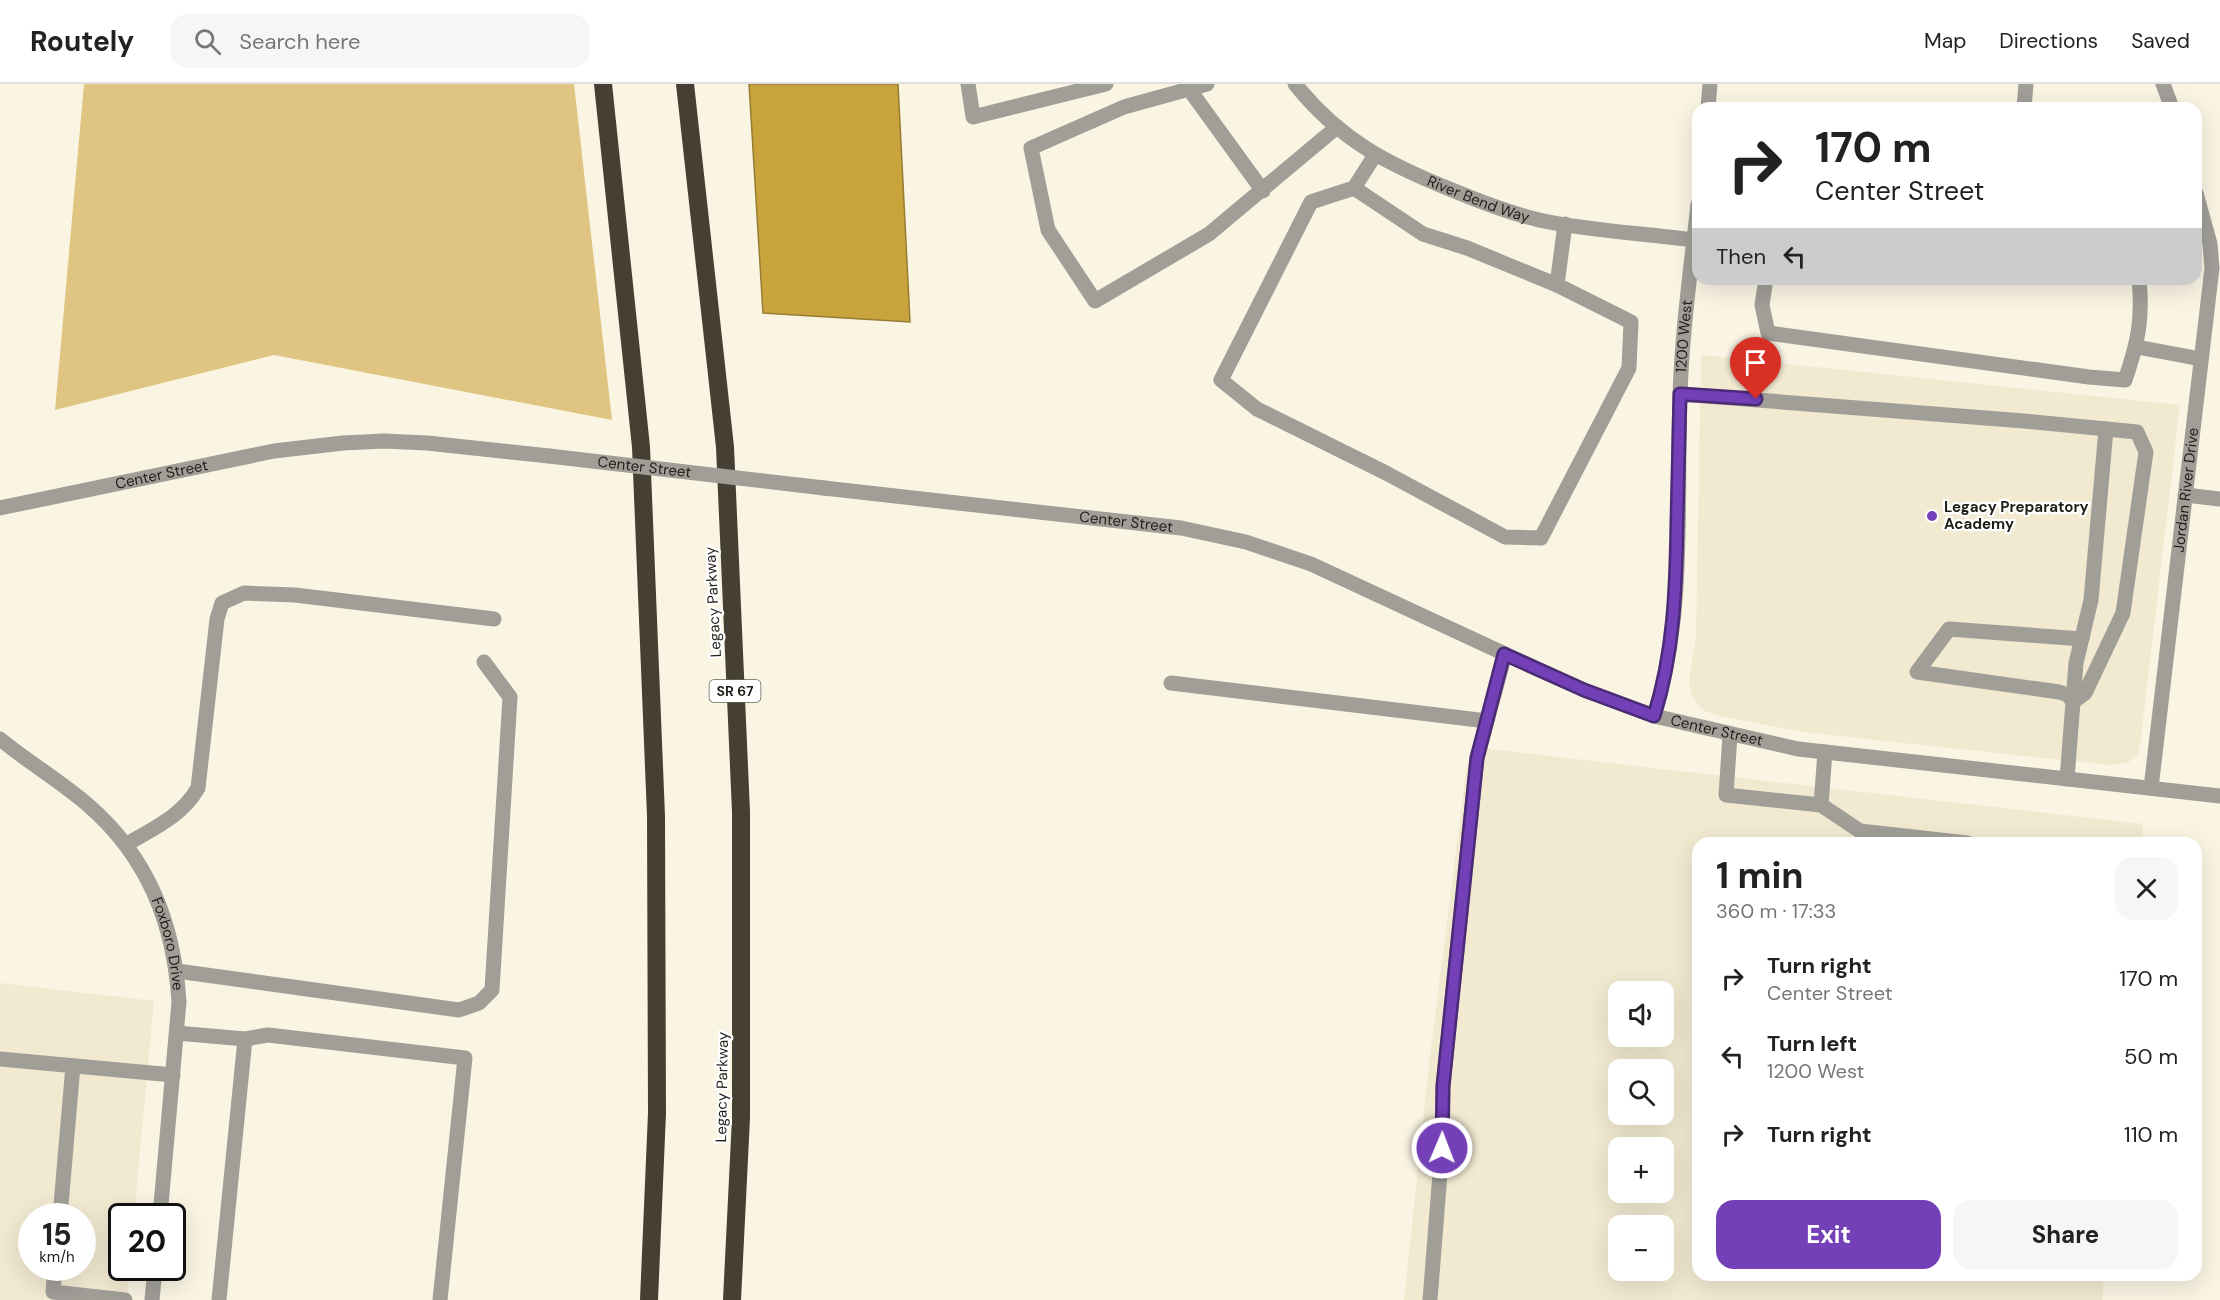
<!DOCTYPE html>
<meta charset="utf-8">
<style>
:root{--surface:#fff;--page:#f6f6f6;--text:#222;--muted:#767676;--line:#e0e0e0;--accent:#7340b7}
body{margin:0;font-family:"DM Sans",sans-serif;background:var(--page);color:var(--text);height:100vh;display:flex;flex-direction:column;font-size:22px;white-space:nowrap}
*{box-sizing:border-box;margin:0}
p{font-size:20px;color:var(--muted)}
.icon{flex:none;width:33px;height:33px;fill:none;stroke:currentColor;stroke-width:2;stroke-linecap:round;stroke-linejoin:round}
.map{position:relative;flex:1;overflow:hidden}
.panel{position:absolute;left:1692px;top:753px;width:510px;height:444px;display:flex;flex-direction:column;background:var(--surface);border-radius:18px;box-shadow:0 6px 24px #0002}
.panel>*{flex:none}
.hud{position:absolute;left:1692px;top:18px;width:510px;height:183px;border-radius:18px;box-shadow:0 6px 24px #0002;background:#fff;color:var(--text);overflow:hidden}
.fabs{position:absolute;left:1608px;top:897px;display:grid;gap:12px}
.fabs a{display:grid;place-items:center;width:66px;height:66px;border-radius:12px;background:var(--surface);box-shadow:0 6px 24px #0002;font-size:30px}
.speed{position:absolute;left:18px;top:1119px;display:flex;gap:12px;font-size:30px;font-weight:700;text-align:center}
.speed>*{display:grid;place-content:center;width:78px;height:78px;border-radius:50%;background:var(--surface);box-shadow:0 6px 24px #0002;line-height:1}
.speed small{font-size:15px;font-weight:400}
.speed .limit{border:3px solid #111;border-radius:9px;background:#fff;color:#111}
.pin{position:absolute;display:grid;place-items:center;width:51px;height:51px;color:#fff;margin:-62px -26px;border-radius:50% 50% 50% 0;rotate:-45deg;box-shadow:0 0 6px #0007}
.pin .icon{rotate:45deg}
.me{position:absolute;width:66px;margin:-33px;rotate:1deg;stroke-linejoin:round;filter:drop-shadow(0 0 4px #0008)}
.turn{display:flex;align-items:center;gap:21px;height:126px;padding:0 24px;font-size:27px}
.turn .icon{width:78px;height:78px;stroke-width:2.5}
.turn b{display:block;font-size:42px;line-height:51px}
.then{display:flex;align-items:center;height:57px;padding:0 24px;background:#0003;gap:12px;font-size:22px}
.round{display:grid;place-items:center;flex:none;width:63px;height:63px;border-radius:18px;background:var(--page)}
.summary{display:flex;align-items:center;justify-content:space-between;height:102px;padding:0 24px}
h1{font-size:36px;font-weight:700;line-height:45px}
.cta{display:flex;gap:12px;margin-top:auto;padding:12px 24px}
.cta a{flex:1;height:69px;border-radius:18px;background:var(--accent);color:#fff;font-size:24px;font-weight:700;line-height:69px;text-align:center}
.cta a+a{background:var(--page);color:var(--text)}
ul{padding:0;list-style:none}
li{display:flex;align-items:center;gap:18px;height:78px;padding:0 24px}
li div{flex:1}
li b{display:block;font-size:22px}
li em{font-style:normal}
header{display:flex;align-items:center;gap:36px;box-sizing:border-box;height:84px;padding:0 30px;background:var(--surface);border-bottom:2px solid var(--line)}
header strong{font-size:28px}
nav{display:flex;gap:33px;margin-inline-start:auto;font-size:21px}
.search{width:420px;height:54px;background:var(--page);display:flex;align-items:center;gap:15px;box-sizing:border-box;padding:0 21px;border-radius:18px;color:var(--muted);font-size:22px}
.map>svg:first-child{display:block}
</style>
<header>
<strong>Routely</strong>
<div class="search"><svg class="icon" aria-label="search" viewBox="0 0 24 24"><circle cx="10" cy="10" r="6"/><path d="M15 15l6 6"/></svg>Search here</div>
<nav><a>Map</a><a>Directions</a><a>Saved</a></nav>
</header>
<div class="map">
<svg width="2220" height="1216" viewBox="0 0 2220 1216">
<rect width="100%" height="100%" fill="#faf4e3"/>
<!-- built -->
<g fill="#f2e9d1" fill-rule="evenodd">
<polygon points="1701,271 2180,321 2140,662 2137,672 2127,679 2109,681 1874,656 1805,648 1755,639 1716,631 1705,627 1699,622 1691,611 1689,597 1696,552"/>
<path d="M1471,663L2143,740L2141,759H1698V1191H2104L2102,1216H1404L1429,980L1466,686ZM1618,908H1664V952H1618ZM1618,986H1664V1030H1618ZM1618,1064H1664V1108H1618ZM1618,1142H1664V1186H1618Z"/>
<path d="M0,899L154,917L134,1132H122V1184H130L127,1216H0ZM32,1132H82V1184H32Z"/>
</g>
<!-- green -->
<polygon fill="#dfc581" points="84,0 574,0 612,336 274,271 55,326"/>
<!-- water -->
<polygon fill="#c9a43d" stroke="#967c32" stroke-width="1.5" points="749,0 898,0 910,238 763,229"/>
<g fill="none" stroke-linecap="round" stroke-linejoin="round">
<!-- minor -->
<g stroke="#a09e97" stroke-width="15">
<polyline points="968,0 973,33 1106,0"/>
<polyline points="1207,0 1124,23 1031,64 1048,146 1095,217 1209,150 1337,43"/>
<path id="s1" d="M1295,0C1340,56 1387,80 1452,106C1481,118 1509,129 1539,136C1589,147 1643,149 1694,156"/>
<polyline points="2163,0 2172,24"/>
<polyline points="1189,5 1263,107"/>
<polyline points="1708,24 1710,0"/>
<polyline points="2024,24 2026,0"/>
<polyline points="1375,71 1354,104 1311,118 1221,296 1257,325 1386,389 1505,453 1541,454 1629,284 1631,238 1557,201 1565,140"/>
<polyline points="1354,104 1423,150 1467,164 1557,201"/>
<path d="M1766,195L1762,221L1768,249L2089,293L2125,296C2138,259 2143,234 2139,195"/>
<polyline points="2137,263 2201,275"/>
<polyline points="1680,310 2024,337 2137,348 2146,368 2123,529 2085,609 2073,618"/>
<path id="s2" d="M824,404L1181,444L1246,458L1311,480L1531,582L1584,606L1654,632L1798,665L2220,712"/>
<polyline points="2185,411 2220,415"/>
<path id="s3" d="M0,424L274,367L343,359L384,357L427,359L549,372"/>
<polyline points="1171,599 1487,637"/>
<polyline points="2073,618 2076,579 2091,516 2106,345"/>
<path id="s4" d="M1654,632C1686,530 1676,417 1680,311C1682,247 1691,184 1698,120"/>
<polyline points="1730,651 1726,711 1821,721 1860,747 1967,759"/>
<path id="s5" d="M0,655C28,678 60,697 88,721C148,773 174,839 179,918L160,1132"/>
<polyline points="2067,695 2073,618 2068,611 2059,608 1917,588 1949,545 2082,555"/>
<path id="s6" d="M2151,704L2212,184L2210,160L2196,109"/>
<polyline points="1821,721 1825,668"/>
<path d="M127,760C154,744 182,732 198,704L217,535L222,519L244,509L295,511L494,535"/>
<polyline points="177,887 459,926 479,919 492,906 510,613 484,578"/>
<polyline points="177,949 245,955 268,951 465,974 440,1216"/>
<polyline points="0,975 173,991"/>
<polyline points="60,1132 73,982"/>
<polyline points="55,1184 53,1208 125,1216"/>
<polyline points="152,1216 155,1184"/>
<polyline points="219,1216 245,955"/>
<polyline points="1430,1216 1442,1064 1443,1002 1477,674 1505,570"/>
</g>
<!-- highway -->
<g stroke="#454033" stroke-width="18">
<polyline points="603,0 641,363 656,732 657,1029 649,1216"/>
<polyline points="685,0 725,363 741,728 741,1034 732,1216"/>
</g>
<!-- minor-bridge -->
<path stroke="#a09e97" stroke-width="15" id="s7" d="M549,372L824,404"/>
</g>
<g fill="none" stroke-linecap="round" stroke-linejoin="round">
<defs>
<path id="route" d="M1442,1064L1443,1002L1477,674L1504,570L1584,606L1654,632C1674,569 1676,504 1677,438C1678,395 1679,353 1680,310L1756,315"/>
</defs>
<!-- route casing -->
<use href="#route" stroke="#4b2a77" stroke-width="15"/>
<!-- route -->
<use href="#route" stroke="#7340b7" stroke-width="10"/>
</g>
<!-- markers -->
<circle fill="#7340b7" stroke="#fff" stroke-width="2" cx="1932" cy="432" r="6"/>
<g text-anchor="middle" stroke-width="4.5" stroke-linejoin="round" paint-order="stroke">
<!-- shield labels -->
<rect fill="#fff" stroke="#63625d" stroke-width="1.5" x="709.5" y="596" width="51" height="22" rx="4.5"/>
<g font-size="14" font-weight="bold" fill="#201e18">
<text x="735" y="612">SR 67</text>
</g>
<!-- street labels -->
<g font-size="15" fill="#201e18" stroke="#fff">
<text dy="5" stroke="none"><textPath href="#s1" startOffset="220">River Bend Way</textPath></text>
<text dy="5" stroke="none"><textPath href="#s4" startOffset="382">1200 West</textPath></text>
<text dy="5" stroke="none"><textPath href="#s7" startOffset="96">Center Street</textPath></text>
<text dy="5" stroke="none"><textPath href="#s3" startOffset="165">Center Street</textPath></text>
<text dy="5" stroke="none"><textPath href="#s6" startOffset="300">Jordan River Drive</textPath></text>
<text dy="5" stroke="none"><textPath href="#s2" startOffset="304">Center Street</textPath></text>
<text transform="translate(713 518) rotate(-93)" y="5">Legacy Parkway</text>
<text dy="5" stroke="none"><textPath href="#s2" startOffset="934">Center Street</textPath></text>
<text dy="5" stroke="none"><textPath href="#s5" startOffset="274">Foxboro Drive</textPath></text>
<text transform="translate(722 1003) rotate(-89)" y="5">Legacy Parkway</text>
</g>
<!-- poi labels -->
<g font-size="15" font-weight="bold" fill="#201e18" stroke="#fff" text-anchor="start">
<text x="1944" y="428">Legacy Preparatory<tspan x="1944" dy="17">Academy</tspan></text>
</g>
</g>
</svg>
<div class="fabs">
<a><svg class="icon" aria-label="sound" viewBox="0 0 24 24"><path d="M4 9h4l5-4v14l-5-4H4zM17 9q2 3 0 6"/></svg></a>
<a><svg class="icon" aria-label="search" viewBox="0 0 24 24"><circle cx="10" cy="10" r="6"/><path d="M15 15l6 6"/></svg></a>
<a>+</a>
<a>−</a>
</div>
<div class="speed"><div>15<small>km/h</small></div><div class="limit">20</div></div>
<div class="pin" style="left:1756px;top:315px;background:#d93025"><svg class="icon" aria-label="arrive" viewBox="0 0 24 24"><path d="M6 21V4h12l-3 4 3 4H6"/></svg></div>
<svg class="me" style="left:1442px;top:1064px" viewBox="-20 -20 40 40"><circle r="17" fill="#7340b7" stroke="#fff" stroke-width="3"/><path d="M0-11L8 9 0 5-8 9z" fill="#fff"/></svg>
<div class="hud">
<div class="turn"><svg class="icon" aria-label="right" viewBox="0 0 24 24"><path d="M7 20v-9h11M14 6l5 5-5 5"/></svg><div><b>170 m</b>Center Street</div></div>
<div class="then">Then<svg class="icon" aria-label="left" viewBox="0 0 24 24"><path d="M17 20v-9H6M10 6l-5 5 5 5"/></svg></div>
</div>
<section class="panel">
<div class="summary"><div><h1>1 min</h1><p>360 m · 17:33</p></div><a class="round"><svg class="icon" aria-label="close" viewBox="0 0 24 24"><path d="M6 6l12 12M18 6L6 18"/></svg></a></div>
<ul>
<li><svg class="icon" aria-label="right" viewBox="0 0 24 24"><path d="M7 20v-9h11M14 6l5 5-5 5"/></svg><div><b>Turn right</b><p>Center Street</p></div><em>170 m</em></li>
<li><svg class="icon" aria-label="left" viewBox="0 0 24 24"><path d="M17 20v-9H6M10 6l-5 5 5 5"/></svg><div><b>Turn left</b><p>1200 West</p></div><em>50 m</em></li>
<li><svg class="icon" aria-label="right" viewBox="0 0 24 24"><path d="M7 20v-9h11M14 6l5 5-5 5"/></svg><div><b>Turn right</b></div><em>110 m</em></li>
</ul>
<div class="cta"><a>Exit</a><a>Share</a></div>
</section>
</div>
